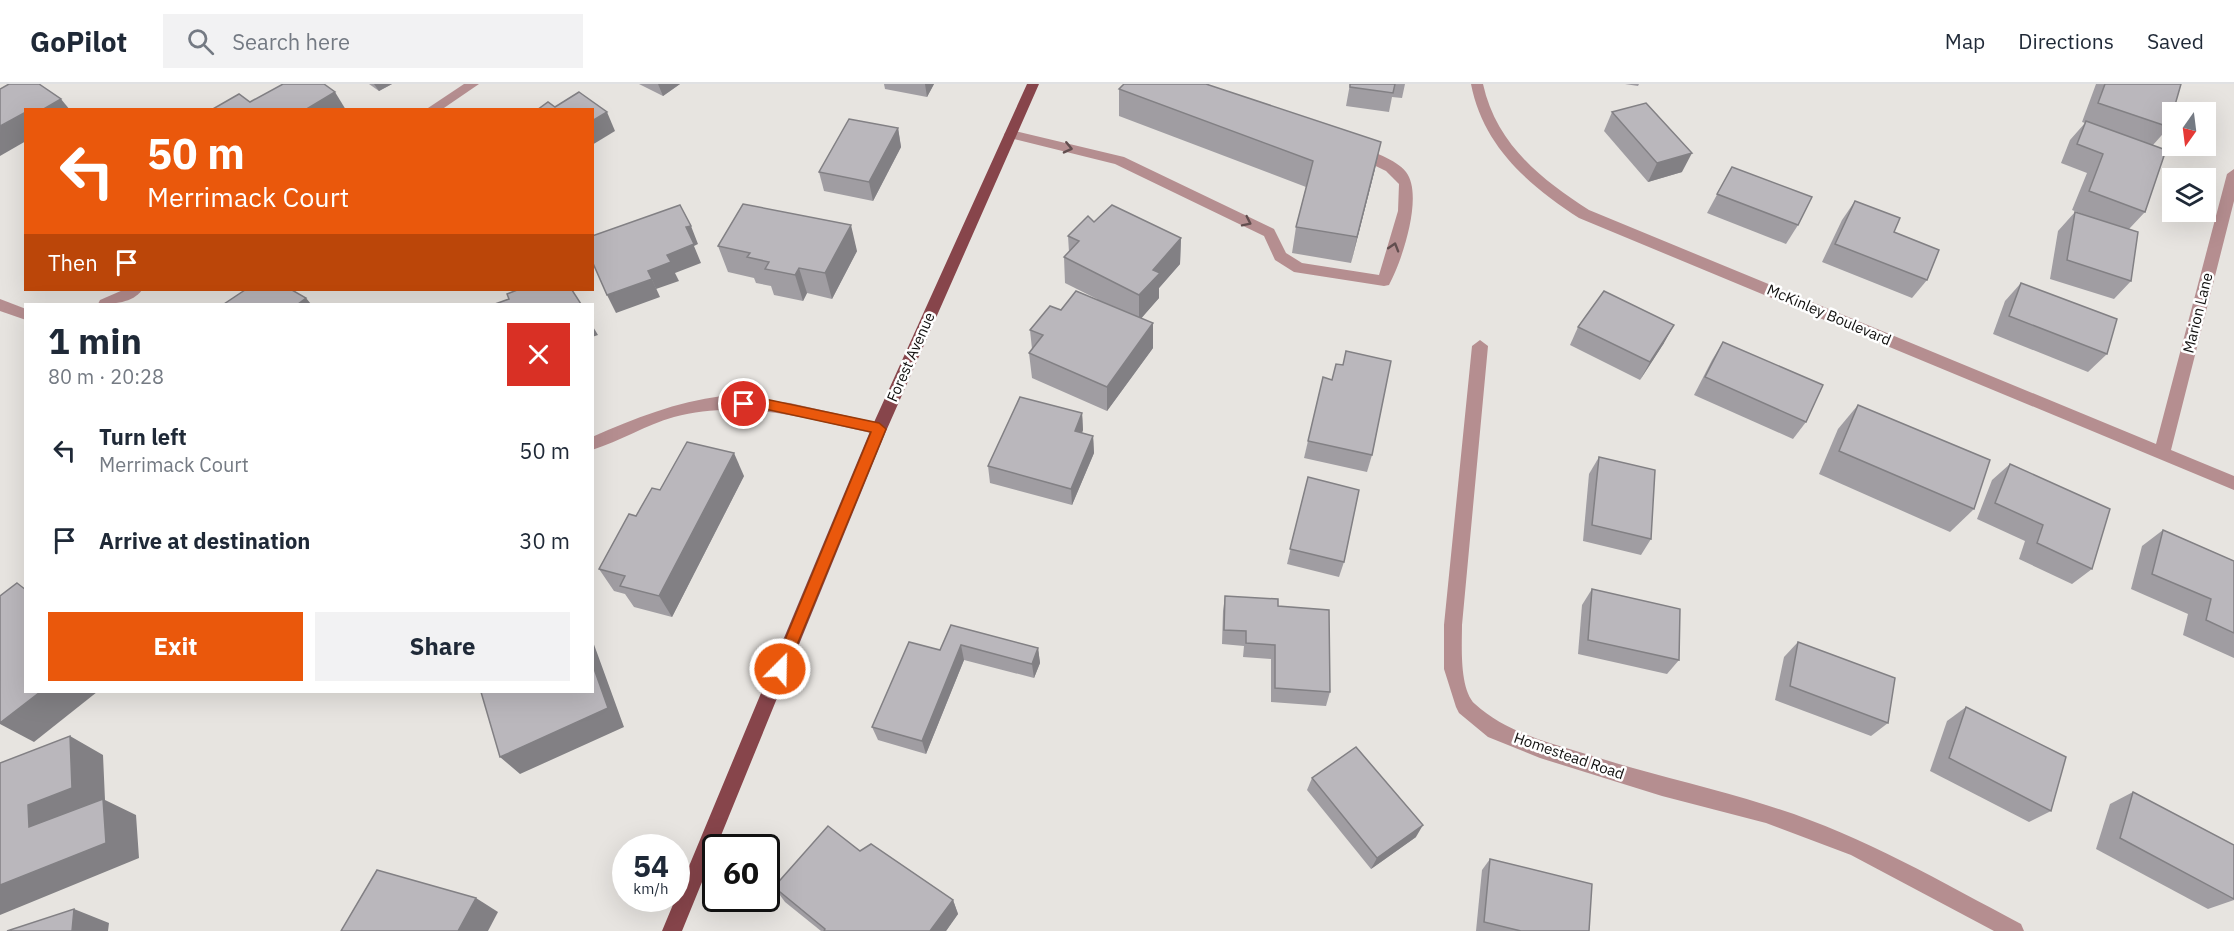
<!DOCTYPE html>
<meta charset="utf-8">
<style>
:root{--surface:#fff;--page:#f2f2f3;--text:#1f2937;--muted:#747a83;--line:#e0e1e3;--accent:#ea580c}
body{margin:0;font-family:"IBM Plex Sans",sans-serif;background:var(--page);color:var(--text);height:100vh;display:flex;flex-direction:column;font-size:22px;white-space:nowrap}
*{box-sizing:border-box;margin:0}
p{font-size:20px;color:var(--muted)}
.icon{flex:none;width:33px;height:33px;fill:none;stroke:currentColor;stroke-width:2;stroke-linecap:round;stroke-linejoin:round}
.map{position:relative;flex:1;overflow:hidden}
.sheet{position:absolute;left:24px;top:219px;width:570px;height:390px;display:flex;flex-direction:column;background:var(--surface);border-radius:0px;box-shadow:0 6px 24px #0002}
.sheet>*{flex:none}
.banner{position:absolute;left:24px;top:24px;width:570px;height:183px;border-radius:0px;box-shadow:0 6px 24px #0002;background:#ea580c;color:#fff;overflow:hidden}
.needle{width:39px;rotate:194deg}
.buttons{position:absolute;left:2162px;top:18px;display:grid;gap:12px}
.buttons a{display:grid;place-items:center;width:54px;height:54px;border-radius:0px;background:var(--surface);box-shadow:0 6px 24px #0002;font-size:30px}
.speed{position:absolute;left:612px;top:750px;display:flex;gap:12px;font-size:30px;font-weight:700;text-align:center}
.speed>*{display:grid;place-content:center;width:78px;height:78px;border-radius:50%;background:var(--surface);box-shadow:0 6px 24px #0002;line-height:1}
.speed small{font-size:15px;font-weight:400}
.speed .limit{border:3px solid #111;border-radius:9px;background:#fff;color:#111}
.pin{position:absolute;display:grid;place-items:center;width:51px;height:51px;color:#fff;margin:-26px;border:3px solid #fff;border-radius:50%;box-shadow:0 2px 6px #0007}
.me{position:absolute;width:66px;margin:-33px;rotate:23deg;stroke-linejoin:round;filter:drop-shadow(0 0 4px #0008)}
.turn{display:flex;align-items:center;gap:21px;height:126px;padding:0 24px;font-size:27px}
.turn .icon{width:78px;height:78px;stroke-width:2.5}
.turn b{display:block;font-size:42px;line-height:51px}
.then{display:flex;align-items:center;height:57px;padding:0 24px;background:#0003;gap:12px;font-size:22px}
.round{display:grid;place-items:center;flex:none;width:63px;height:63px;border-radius:0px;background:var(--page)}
.head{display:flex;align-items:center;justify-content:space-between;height:102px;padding:0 24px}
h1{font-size:36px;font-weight:800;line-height:45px}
.cta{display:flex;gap:12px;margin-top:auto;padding:12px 24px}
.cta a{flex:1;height:69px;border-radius:0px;background:var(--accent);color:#fff;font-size:24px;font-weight:800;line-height:69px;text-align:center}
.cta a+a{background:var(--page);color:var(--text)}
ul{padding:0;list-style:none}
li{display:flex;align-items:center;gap:18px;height:90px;padding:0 24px}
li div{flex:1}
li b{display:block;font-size:22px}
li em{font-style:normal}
header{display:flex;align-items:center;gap:36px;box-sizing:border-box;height:84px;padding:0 30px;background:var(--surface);border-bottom:2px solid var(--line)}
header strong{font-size:28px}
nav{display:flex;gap:33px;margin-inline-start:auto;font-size:21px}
.search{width:420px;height:54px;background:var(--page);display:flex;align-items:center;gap:15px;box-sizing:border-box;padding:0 21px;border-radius:0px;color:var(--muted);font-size:22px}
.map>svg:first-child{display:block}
</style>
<header>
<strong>GoPilot</strong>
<div class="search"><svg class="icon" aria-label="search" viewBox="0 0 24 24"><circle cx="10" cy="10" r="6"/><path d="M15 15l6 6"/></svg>Search here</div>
<nav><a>Map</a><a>Directions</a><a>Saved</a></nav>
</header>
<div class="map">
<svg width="2234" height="847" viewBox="0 0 2234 847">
<rect width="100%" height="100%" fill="#e7e4e0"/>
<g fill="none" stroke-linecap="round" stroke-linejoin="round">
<!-- service -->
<path fill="#b58e90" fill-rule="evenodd" d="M1011,46L1124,73L1274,145L1286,169L1302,179L1379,191L1398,127L1399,100L1386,87L1351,70L1349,67L1356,62C1371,67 1396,75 1406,88C1424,111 1402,177 1389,201L1384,202L1294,188L1275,176L1264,152L1115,80L1006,53L1004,50Z"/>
<!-- minor -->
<g fill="#b58e90" fill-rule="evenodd">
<polygon points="464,0 479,0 441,26 425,26"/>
<path d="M1471,0H1483C1496,59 1540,95 1589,126L2156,360L2227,90L2234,85V117L2171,366L2234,392V406L1579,134C1528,101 1483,62 1471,0Z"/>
<path d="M123,206H142C133,219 113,220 98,220L100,216Z"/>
<polygon points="0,215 26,225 26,236 0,227"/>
<path d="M1480,256L1488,262L1462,541C1462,561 1459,605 1475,620C1506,648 1546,658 1586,670C1645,689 1706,702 1766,721C1856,748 1938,796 2021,840L2024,847H1994L1851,771L1766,739L1662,712L1540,674L1488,653L1459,629L1456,623L1444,585V541L1472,262Z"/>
<path d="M722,312L790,319L879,339L887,345L879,351C812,336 743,314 674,333C646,341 620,357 592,366V353C635,334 676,318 722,312Z"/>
</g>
<!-- primary -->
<polygon fill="#87454b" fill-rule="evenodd" points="1027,0 1039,0 887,345 682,847 662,847 871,345"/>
</g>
<!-- wall -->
<g fill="#a09da2">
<polygon points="369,0 392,0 379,7"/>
<polygon points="639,0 680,0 663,12"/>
<polygon points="884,0 934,0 927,13 885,5"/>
<polygon points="1350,0 1405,0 1402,14 1392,13 1389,28 1346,22"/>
<polygon points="1625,0 1639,0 1638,2"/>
<polygon points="2096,0 2181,0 2169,43 2153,61 2145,128 2129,145 2131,197 2114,215 2050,195 2058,147 2075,128 2095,135 2072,126 2087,89 2061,79 2070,56 2085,39 2082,38"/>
<polygon points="1119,5 1375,85 1351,179 1292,169 1296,143 1306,103 1119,32"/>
<polygon points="1612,28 1682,88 1648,98 1604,47"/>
<polygon points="898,44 901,63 873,117 824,107 819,88"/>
<polygon points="1732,83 1798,141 1786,160 1707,129"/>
<polygon points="1855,117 1894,148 1927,196 1912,214 1822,178 1842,136"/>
<polygon points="1094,138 1181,154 1180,180 1159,204 1159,214 1141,234 1153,264 1107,327 1032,294 1029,269 1032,265 1030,246 1061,226 1097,215 1065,199 1064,173 1069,168 1068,152"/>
<polygon points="718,162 857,167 832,215 807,209 803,217 774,211 771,202 756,199 754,194 728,188"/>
<polygon points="2021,199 2107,270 2088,288 1993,250 2005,217"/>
<polygon points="1578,243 1664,259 1640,296 1570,261"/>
<polygon points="1723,258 1806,338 1793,355 1694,311 1712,276"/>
<polygon points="1323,293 1332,296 1372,371 1367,388 1304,374"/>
<polygon points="1858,321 1974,425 1950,448 1819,390 1838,345"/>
<polygon points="1082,329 1083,346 1082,349 1093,352 1094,369 1072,421 990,399 988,382"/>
<polygon points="1599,373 1651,455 1641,471 1583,457 1589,390"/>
<polygon points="2010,380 2092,485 2072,500 2019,475 2025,457 1977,435 1992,396"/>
<polygon points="744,392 672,533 634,523 625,510 614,507 599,485 636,432 660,406"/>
<polygon points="1308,393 1344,478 1339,493 1287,480"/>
<polygon points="2163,446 2234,477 2234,574 2183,551 2188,530 2131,505 2142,462"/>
<polygon points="1592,505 1679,576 1667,590 1578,570 1582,521"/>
<polygon points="1225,512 1278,522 1330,608 1326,622 1271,618 1271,575 1243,573 1244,562 1222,560 1223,527"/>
<polygon points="951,541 1038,564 1040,579 1034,594 964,576 926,670 878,656 872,643 940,566"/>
<polygon points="1798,558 1888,639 1871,652 1775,616 1784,573"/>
<polygon points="1966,623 2051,727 2029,738 1930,687 1947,637"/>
<polygon points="1312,694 1416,753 1371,785 1307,706"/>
<polygon points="2133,708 2234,815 2234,816 2208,825 2096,765 2110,720"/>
<polygon points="860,767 953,816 958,830 946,847 821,847 785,818 774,803"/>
<polygon points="1490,775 1589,847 1476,847 1482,786"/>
</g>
<!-- shaded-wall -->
<g fill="#828084">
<polygon points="374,0 392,0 379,7"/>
<polygon points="658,0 680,0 663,12"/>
<polygon points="925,0 934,0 927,13"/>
<polygon points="335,8 346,26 305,26"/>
<polygon points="61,15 70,26 42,26"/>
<polygon points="26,28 26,57 0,72 0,42"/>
<polygon points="607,28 615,47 592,61 592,37"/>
<polygon points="898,44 901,63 873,117 869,98"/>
<polygon points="1381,58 1375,85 1351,179 1357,153"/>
<polygon points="1692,69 1682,88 1648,98 1657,79"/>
<polygon points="851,141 857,167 832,215 825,189"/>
<polygon points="691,142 698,160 694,162 701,179 675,189 679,197 656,205 648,187 667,171 686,143"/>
<polygon points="1181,154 1180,180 1159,204 1159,214 1139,237 1139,211 1153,186"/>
<polygon points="799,184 807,209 803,217 795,191"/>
<polygon points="652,195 660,213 616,229 607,211"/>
<polygon points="306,214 311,220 298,220"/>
<polygon points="1153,239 1153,264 1107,327 1107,303"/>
<polygon points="592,241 598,251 592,253"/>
<polygon points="1674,241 1664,259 1640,296 1650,278"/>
<polygon points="1082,329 1083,346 1075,364 1075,347"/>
<polygon points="1093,352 1094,369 1072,421 1071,405"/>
<polygon points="734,369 744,392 672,533 659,512"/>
<polygon points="592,555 624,643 520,690 500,673 592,579"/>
<polygon points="961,561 964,576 926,670 922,657"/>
<polygon points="1038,564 1040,579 1034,594 1032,580"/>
<polygon points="40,608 97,608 34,658 0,640 0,639"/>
<polygon points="70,652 103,671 105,716 136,731 139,774 0,831 0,801 29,743 28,721"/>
<polygon points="1423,741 1416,753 1371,785 1377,774"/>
<polygon points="476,814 498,828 488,847 458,847"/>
<polygon points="953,816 958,830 946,847 930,847"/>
<polygon points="74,825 109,839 108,847 72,847"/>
</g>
<!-- building -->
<g fill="#bab7bc" stroke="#828084" stroke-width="1.5">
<polygon points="9,0 39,0 61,15 42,26 26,26 26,28 0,42 0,5"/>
<polygon points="283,0 324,0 335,8 305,26 211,26 239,10 250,18"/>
<polygon points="1124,0 1206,0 1381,58 1357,153 1296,143 1313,77 1119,5"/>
<polygon points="1350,0 1395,0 1393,9 1350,3"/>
<polygon points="2105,0 2181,0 2173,28 2172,28 2172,33 2169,43 2098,19"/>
<polygon points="579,8 607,28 592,37 592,26 537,26 548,18 555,23"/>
<polygon points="1646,19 1692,69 1657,79 1612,28"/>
<polygon points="849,35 898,44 869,98 819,88"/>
<polygon points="2086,37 2166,66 2145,128 2089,107 2103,70 2077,60"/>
<polygon points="1732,83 1812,113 1798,141 1717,110"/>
<polygon points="1855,117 1900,134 1894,148 1939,166 1927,196 1835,160"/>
<polygon points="743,120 851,141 825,189 799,184 795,191 765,185 769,178 747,173 750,169 718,162"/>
<polygon points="680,121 691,142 686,143 694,160 667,171 671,178 648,187 652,195 607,211 592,177 592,152"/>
<polygon points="1112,121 1181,154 1153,186 1160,189 1139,211 1064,173 1079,157 1068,152 1088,132 1094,138"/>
<polygon points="2075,128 2138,148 2131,197 2067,176"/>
<polygon points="2021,199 2117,235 2107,270 2009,232"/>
<polygon points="245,206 292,206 306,214 298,220 224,220"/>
<polygon points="517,206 572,206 581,220 495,220 509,215 507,210"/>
<polygon points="1076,207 1153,239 1107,303 1029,269 1043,251 1030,246 1050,222 1061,226"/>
<polygon points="1604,207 1674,241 1650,278 1578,243"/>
<polygon points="1723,258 1823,301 1806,338 1705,293"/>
<polygon points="1346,267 1391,277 1372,371 1308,357 1323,293 1332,296 1336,280 1343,281"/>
<polygon points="1020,313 1082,329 1075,347 1093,352 1071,405 988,382"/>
<polygon points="1858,321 1990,376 1974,425 1839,367"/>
<polygon points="687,358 734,369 659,512 620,502 625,492 599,485 629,430 636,432 652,404 660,406"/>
<polygon points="1599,373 1655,386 1651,455 1592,441"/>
<polygon points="2010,380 2110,425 2092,485 2037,459 2043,441 1995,419"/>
<polygon points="1308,393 1359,406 1344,478 1290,465"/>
<polygon points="2163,446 2234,477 2234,549 2206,536 2211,515 2152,490"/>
<polygon points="17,499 26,506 26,608 40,608 0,639 0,512"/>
<polygon points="1592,505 1680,525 1679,576 1588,556"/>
<polygon points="1225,512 1278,515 1278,522 1329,526 1330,608 1275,604 1275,561 1246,559 1246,547 1224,546"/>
<polygon points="951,541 1038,564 1032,580 961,561 922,657 872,643 909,558 940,566"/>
<polygon points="1798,558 1895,594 1888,639 1790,602"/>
<polygon points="592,579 608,624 500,673 481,608 592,608"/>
<polygon points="1966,623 2066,673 2051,727 1949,674"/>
<polygon points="70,652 72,704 28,721 29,743 103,715 106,759 0,801 0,679"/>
<polygon points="1356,663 1423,741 1377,774 1312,694"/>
<polygon points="2133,708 2234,761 2234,815 2120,754"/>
<polygon points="828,742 860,767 871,760 953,816 930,847 824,847 825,845 774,803"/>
<polygon points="1490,775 1592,800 1589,847 1521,847 1484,838"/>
<polygon points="377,786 476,814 458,847 341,847"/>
<polygon points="74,825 72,847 7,847"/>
</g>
<!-- one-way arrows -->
<defs><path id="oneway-chevron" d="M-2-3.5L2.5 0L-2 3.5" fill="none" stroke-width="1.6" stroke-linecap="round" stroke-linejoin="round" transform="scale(1.5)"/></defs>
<g stroke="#624e4f">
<use href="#oneway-chevron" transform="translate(1068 64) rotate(13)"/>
<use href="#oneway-chevron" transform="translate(1247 138) rotate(26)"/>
<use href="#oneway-chevron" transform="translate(1394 163) rotate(-73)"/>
</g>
<!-- route -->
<polygon fill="#ea580c" stroke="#983908" stroke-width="1.5" points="744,315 765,315 879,339 886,345 787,585 780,592 773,585 871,348 765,325 744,325 738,320"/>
<g text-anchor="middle" stroke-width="5" stroke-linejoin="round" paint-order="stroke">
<!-- street labels -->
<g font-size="15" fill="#100f0e" stroke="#fff">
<text transform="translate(2198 229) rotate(-76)" y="5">Marion Lane</text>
<text transform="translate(1829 231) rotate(23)" y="5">McKinley Boulevard</text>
<text transform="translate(911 273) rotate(-66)" y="5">Forest Avenue</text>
<text transform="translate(1569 672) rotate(19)" y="5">Homestead Road</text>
</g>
</g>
</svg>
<div class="buttons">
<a><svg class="needle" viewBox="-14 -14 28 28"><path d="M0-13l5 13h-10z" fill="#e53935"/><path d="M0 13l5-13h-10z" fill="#747a83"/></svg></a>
<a><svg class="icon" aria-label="layers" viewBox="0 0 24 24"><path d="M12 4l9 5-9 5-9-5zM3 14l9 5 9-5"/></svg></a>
</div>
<div class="speed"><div>54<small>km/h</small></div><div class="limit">60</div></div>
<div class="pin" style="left:744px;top:320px;background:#d93025"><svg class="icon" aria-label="arrive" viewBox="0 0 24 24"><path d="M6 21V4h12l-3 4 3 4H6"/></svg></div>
<svg class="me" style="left:780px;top:585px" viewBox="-20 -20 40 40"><circle r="17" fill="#ea580c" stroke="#fff" stroke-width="3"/><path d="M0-11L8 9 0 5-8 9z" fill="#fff"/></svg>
<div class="banner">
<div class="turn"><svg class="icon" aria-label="left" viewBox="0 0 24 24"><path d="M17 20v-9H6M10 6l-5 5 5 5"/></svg><div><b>50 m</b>Merrimack Court</div></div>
<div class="then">Then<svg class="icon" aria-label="arrive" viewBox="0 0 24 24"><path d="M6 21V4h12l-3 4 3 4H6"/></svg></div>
</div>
<section class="sheet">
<div class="head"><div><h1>1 min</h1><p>80 m · 20:28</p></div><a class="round" style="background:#d93025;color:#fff"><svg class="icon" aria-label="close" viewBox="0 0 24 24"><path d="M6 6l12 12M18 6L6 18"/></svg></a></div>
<ul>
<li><svg class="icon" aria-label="left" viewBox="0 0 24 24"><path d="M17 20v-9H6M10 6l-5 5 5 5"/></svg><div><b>Turn left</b><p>Merrimack Court</p></div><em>50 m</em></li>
<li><svg class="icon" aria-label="arrive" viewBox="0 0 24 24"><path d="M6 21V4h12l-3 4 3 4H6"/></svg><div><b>Arrive at destination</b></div><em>30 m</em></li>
</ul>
<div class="cta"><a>Exit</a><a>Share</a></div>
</section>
</div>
